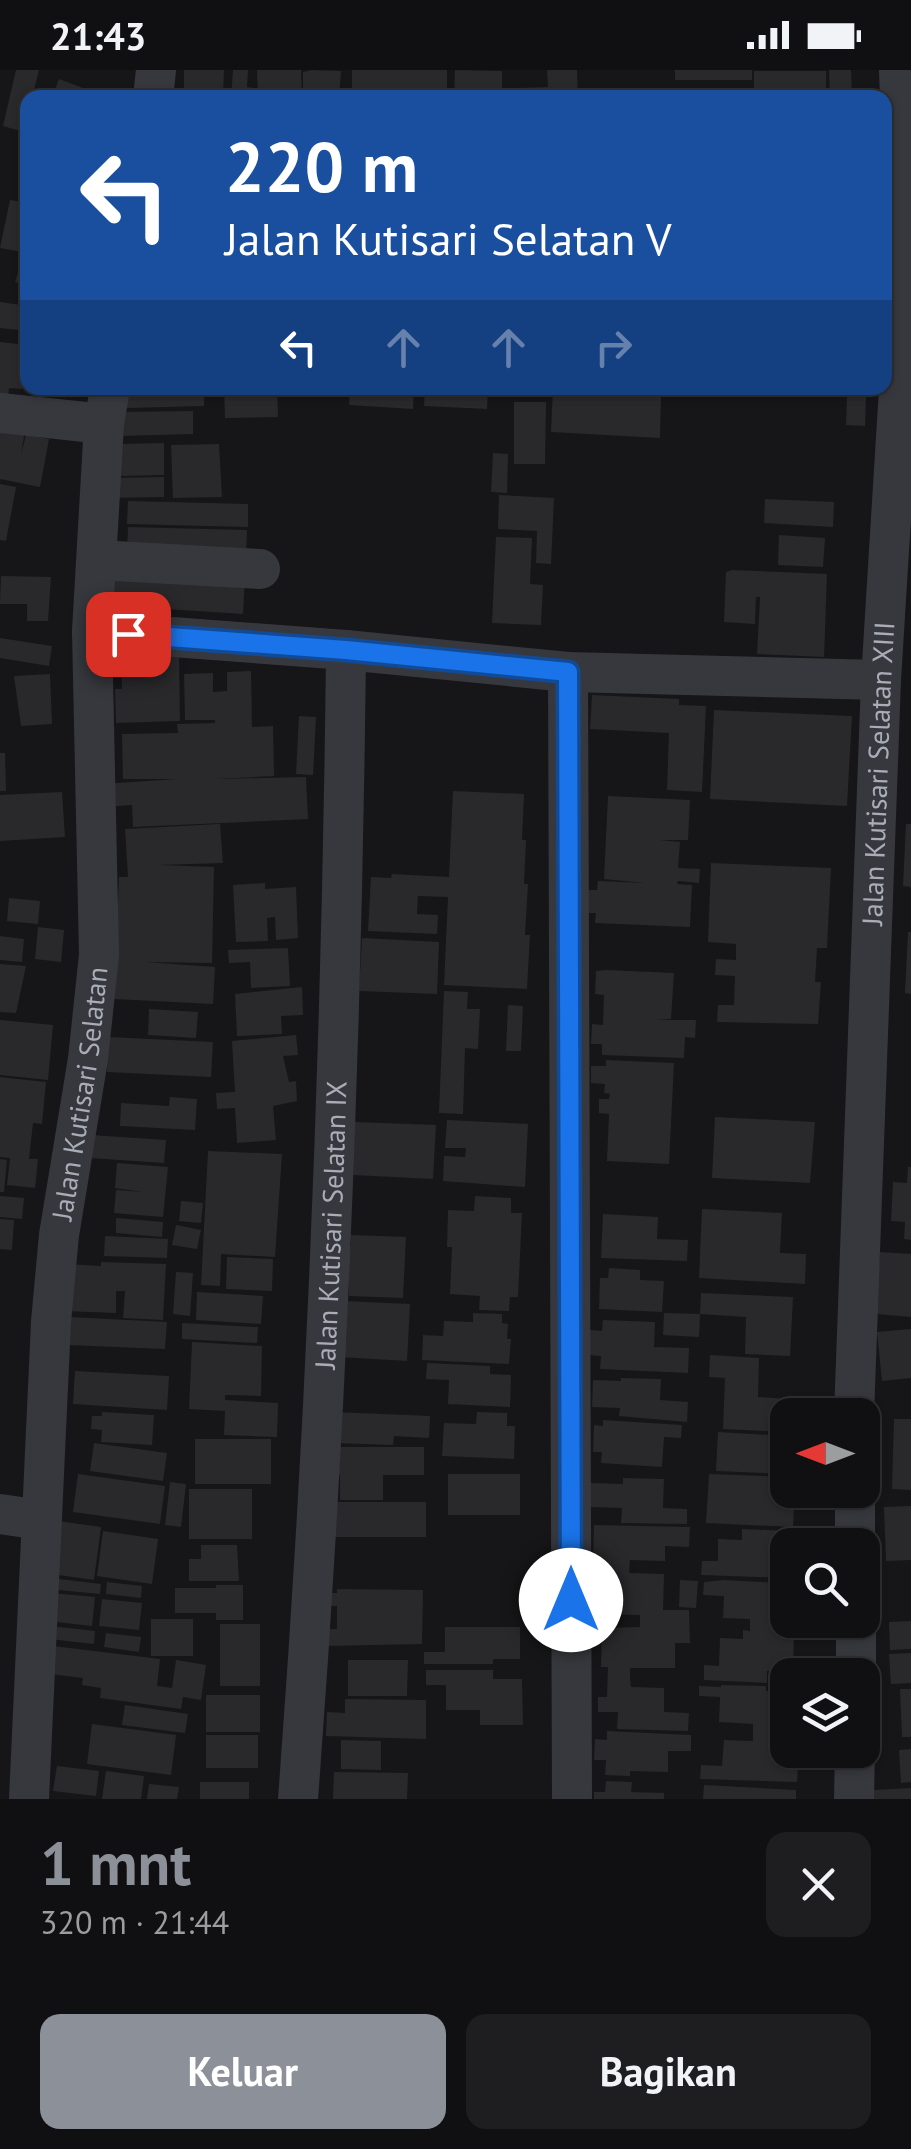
<!DOCTYPE html>
<html lang="id">
<meta charset="utf-8">
<style>
:root{--surface:#101012;--page:#1e1e20;--text:#f1f3f6;--muted:#9c9d9f;--line:#303032;--accent:#8c9099}
body{margin:0;font-family:"PT Sans",sans-serif;background:var(--page);color:var(--text);height:100vh;display:flex;flex-direction:column;font-size:38px;white-space:nowrap}
*{box-sizing:border-box;margin:0}
p{font-size:32px;color:var(--muted)}
.icon{flex:none;width:55px;height:55px;fill:none;stroke:currentColor;stroke-width:2;stroke-linecap:round;stroke-linejoin:round}
.map{position:relative;height:1729px;overflow:hidden}
.drawer{display:flex;flex-direction:column;background:var(--surface);flex:1}
.drawer>*{flex:none}
.hud{position:absolute;left:20px;top:20px;width:872px;height:305px;border-radius:20px;box-shadow:0 2px 8px #0004,0 0 0 2px var(--line);background:#1a4fa0;color:#fff;overflow:hidden}
.needle{width:65px;rotate:270deg}
.tools{position:absolute;left:770px;top:1328px;display:grid;gap:20px}
.tools a{display:grid;place-items:center;width:110px;height:110px;border-radius:20px;background:var(--surface);box-shadow:0 2px 8px #0004,0 0 0 2px var(--line);font-size:50px}
.pin{position:absolute;display:grid;place-items:center;width:85px;height:85px;color:#fff;margin:-42px;border-radius:20px;box-shadow:0 5px 15px #0006}
.me{position:absolute;width:110px;margin:-55px;rotate:0deg;stroke-linejoin:round;filter:drop-shadow(0 0 8px #0008)}
.turn{display:flex;align-items:center;gap:35px;height:210px;padding:0 40px;font-size:45px}
.turn .icon{width:130px;height:130px;stroke-width:2.5}
.turn b{display:block;font-size:70px;line-height:85px}
.lanes{display:flex;align-items:center;height:95px;padding:0 40px;background:#0003;justify-content:center;gap:50px;direction:ltr}
.lanes .off{opacity:.35}
.round{display:grid;place-items:center;flex:none;width:105px;height:105px;border-radius:20px;background:var(--page)}
.headline{display:flex;align-items:center;justify-content:space-between;height:170px;padding:0 40px}
h1{font-size:60px;font-weight:800;line-height:75px;color:var(--accent)}
.primary-button{display:flex;gap:20px;margin-top:auto;padding:20px 40px}
.primary-button a{flex:1;height:115px;border-radius:20px;background:var(--accent);color:#fff;font-size:40px;font-weight:800;line-height:115px;text-align:center}
.primary-button a+a{background:var(--page);color:var(--text)}
.status{display:flex;justify-content:space-between;align-items:center;height:70px;padding:0 50px;background:var(--surface);direction:ltr}
.status svg{height:28px;fill:currentColor}
.map>svg:first-child{display:block}
</style>
<div class="status"><b>21:43</b><svg viewBox="0 0 49 12"><path d="M0 12V9h3v3zM5 12V6h3v6zM10 12V3h3v9zM15 12V0h3v12zM26 1h20v11H26zM47 4h2v5h-2z"/></svg></div>
<div class="map">
<svg width="911" height="1729" viewBox="0 0 911 1729">
<rect width="100%" height="100%" fill="#161618"/>
<!-- building -->
<g fill="#29292c">
<polygon points="16,0 39,0 32,28 28,28 24,62 3,56"/>
<polygon points="184,0 224,0 223,28 184,28"/>
<polygon points="233,0 248,0 247,17 253,18 252,28 231,28"/>
<polygon points="257,0 301,0 302,28 258,28"/>
<polygon points="312,0 341,1 339,28 303,28 303,2"/>
<rect x="352" y="0" width="95" height="28"/>
<polygon points="455,0 502,1 502,28 454,28"/>
<polygon points="547,0 577,0 578,28 517,28 517,18 548,17"/>
<rect x="675" y="0" width="77" height="10"/>
<polygon points="829,0 851,0 852,28 830,28"/>
<rect x="754" y="1" width="72" height="27"/>
<polygon points="59,9 107,27 106,28 52,28"/>
<rect x="611" y="18" width="44" height="10"/>
<polygon points="10,130 28,133 28,183 0,178"/>
<polygon points="23,186 28,187 28,216 15,212"/>
<polygon points="0,232 28,236 28,261 0,258"/>
<polygon points="0,272 27,275 22,319 9,318 8,327 0,326"/>
<polygon points="125,318 204,318 204,336 125,338"/>
<polygon points="224,318 277,318 278,347 225,348"/>
<polygon points="350,318 414,318 413,339 349,335"/>
<polygon points="425,318 488,318 487,339 424,336"/>
<polygon points="553,319 661,325 660,368 551,362"/>
<polygon points="847,326 866,327 865,356 846,355"/>
<polygon points="514,332 546,332 545,394 514,394"/>
<polygon points="193,341 193,364 120,366 119,342"/>
<polygon points="0,350 26,354 21,384 26,365 49,369 40,417 0,409"/>
<polygon points="164,373 164,405 120,406 119,374"/>
<polygon points="219,374 222,427 173,428 171,375"/>
<polygon points="493,383 508,384 507,423 491,422"/>
<polygon points="164,407 164,427 111,428 111,408"/>
<polygon points="0,414 16,417 6,471 0,470"/>
<polygon points="499,425 554,428 551,494 536,493 537,461 498,459"/>
<polygon points="765,429 834,432 833,457 764,453"/>
<polygon points="128,431 248,434 248,457 127,454"/>
<polygon points="128,457 247,460 246,489 127,487"/>
<polygon points="779,465 825,468 823,497 778,495"/>
<polygon points="496,467 532,468 530,514 543,515 541,555 492,553"/>
<polygon points="107,492 245,505 243,544 104,535"/>
<polygon points="732,500 827,504 824,587 757,584 760,527 756,527 755,554 724,552 726,502"/>
<polygon points="1,506 51,507 48,551 27,551 27,534 0,534"/>
<polygon points="0,568 52,576 49,596 0,588"/>
<polygon points="179,587 180,651 116,653 115,619 122,619 121,588"/>
<polygon points="251,601 252,657 273,656 274,706 217,709 306,707 308,749 133,757 132,735 104,737 102,714 177,709 123,709 122,664 178,663 177,654 215,653 215,650 185,650 184,604 213,603 213,622 227,621 227,602"/>
<polygon points="50,604 52,654 21,656 14,606"/>
<polygon points="592,625 679,629 679,635 706,636 702,722 667,720 669,663 590,659"/>
<polygon points="714,640 852,646 847,736 710,729"/>
<polygon points="299,646 316,647 313,705 296,704"/>
<polygon points="0,683 5,683 6,721 0,721"/>
<polygon points="453,721 524,724 522,770 526,770 524,814 528,814 525,865 530,865 527,919 444,915 448,827 418,826 417,844 438,845 437,864 368,861 371,807 391,808 392,804 449,807"/>
<polygon points="62,722 65,767 0,771 0,725"/>
<polygon points="608,726 690,730 688,770 660,770 680,772 678,798 700,799 699,813 678,811 677,814 692,815 690,857 595,853 596,843 587,843 588,820 597,820 598,811 645,813 604,809"/>
<polygon points="220,754 223,793 159,795 214,797 212,893 145,892 215,897 213,934 114,929 119,807 128,807 125,759"/>
<polygon points="906,754 911,754 911,817 903,816"/>
<polygon points="711,793 831,798 827,878 817,878 815,912 821,912 818,954 717,952 718,935 734,935 735,906 715,905 716,889 736,890 736,874 708,872"/>
<polygon points="265,813 265,819 296,817 298,868 276,870 275,847 267,848 268,871 236,872 233,815"/>
<polygon points="9,828 40,831 38,854 7,851"/>
<polygon points="38,857 64,860 61,892 35,889"/>
<polygon points="908,862 911,862 911,924 905,923"/>
<polygon points="0,866 24,869 22,892 0,890"/>
<polygon points="362,868 439,872 437,924 359,921"/>
<polygon points="288,878 290,916 251,918 250,892 229,893 228,880"/>
<polygon points="0,894 26,896 16,943 0,942"/>
<polygon points="606,900 674,903 671,949 656,950 696,950 695,968 685,967 684,988 602,985 602,974 591,974 592,954 603,955 604,925 595,924 596,901"/>
<polygon points="302,917 303,945 281,946 282,964 237,966 235,924"/>
<polygon points="444,921 468,922 467,939 480,939 478,979 465,978 463,1044 439,1043"/>
<polygon points="508,935 523,936 521,981 506,981"/>
<polygon points="149,939 198,942 196,968 148,965"/>
<polygon points="0,950 53,955 48,1010 0,1005"/>
<polygon points="296,965 298,985 283,986 289,1012 296,1011 297,1031 273,1036 276,1070 237,1073 235,1038 217,1039 216,1023 235,1022 232,971"/>
<polygon points="108,967 213,972 211,1007 107,1002"/>
<polygon points="606,990 674,993 669,1094 607,1091 609,1044 599,1043 599,1029 609,1029 610,1024 604,1023 605,1014 591,1013 591,996 606,996"/>
<polygon points="0,1007 46,1012 42,1054 33,1053 29,1089 38,1089 35,1118 7,1115 10,1088 0,1087"/>
<polygon points="170,1027 197,1029 195,1060 120,1056 121,1033 169,1036"/>
<polygon points="715,1047 815,1052 810,1113 712,1108"/>
<polygon points="447,1050 528,1054 525,1117 443,1111 444,1086 465,1087 466,1078 445,1078"/>
<polygon points="355,1052 436,1055 433,1109 353,1105"/>
<polygon points="91,1065 166,1070 164,1093 90,1088"/>
<polygon points="208,1081 282,1084 275,1187 221,1184 220,1216 201,1215"/>
<polygon points="0,1089 7,1090 4,1122 0,1122"/>
<polygon points="117,1093 168,1097 163,1147 114,1143 116,1120 143,1122 115,1118"/>
<polygon points="908,1097 911,1097 911,1170 904,1169 905,1152 891,1151 893,1112 907,1113"/>
<polygon points="0,1126 24,1128 22,1149 0,1147"/>
<polygon points="475,1126 511,1128 511,1143 522,1143 518,1227 510,1227 509,1241 479,1240 480,1226 450,1224 452,1177 447,1177 448,1140 474,1141"/>
<polygon points="181,1131 203,1133 201,1153 179,1151"/>
<polygon points="702,1139 782,1143 780,1183 806,1184 805,1214 699,1208"/>
<polygon points="603,1144 658,1147 657,1169 688,1170 687,1191 601,1188"/>
<polygon points="116,1148 163,1152 162,1167 116,1163"/>
<polygon points="0,1149 14,1150 12,1180 0,1179"/>
<polygon points="176,1155 201,1160 197,1179 172,1175"/>
<polygon points="351,1165 406,1167 403,1228 349,1226 349,1207 344,1206 345,1176 351,1176"/>
<polygon points="105,1166 168,1169 167,1188 104,1186"/>
<polygon points="880,1182 911,1184 911,1247 876,1244"/>
<polygon points="227,1187 273,1189 272,1221 226,1219"/>
<polygon points="101,1192 166,1194 163,1250 123,1248 125,1221 116,1221 116,1243 64,1241 66,1194 101,1196"/>
<polygon points="609,1198 640,1200 640,1210 664,1211 662,1242 599,1239 600,1208 608,1208"/>
<polygon points="176,1202 193,1203 190,1246 173,1244"/>
<polygon points="197,1222 263,1226 261,1254 196,1250"/>
<polygon points="701,1223 793,1227 790,1286 745,1284 746,1247 700,1244"/>
<polygon points="343,1231 410,1234 407,1291 340,1287"/>
<polygon points="473,1243 502,1244 502,1253 508,1254 507,1269 511,1269 509,1294 422,1290 423,1265 443,1266 444,1251 473,1252"/>
<polygon points="664,1243 700,1244 699,1267 663,1265"/>
<polygon points="69,1247 167,1252 165,1279 68,1275"/>
<polygon points="603,1250 655,1252 654,1277 689,1278 688,1303 600,1299 601,1286 589,1285 590,1260 602,1261"/>
<polygon points="182,1253 258,1257 257,1273 182,1269"/>
<polygon points="911,1259 911,1308 882,1311 877,1262"/>
<polygon points="192,1272 262,1276 261,1326 225,1325 225,1330 278,1333 277,1367 224,1365 225,1341 189,1339"/>
<polygon points="710,1285 759,1288 758,1327 789,1329 788,1362 723,1359 725,1308 709,1307"/>
<polygon points="427,1293 490,1296 490,1304 511,1305 510,1337 448,1334 449,1310 426,1309"/>
<polygon points="75,1301 169,1306 167,1340 73,1334"/>
<polygon points="621,1308 661,1309 660,1330 688,1332 687,1352 619,1346 620,1338 592,1337 593,1310 621,1311"/>
<polygon points="102,1342 154,1345 152,1375 101,1372 102,1360 91,1359 92,1346 102,1346"/>
<polygon points="335,1342 430,1346 429,1368 394,1366 393,1375 334,1373"/>
<polygon points="477,1342 507,1343 507,1356 515,1356 514,1389 442,1386 444,1353 476,1354"/>
<polygon points="894,1349 911,1349 911,1420 892,1419"/>
<polygon points="603,1350 682,1355 681,1368 664,1367 662,1397 601,1393 602,1382 593,1382 594,1355 603,1356"/>
<polygon points="718,1362 788,1366 788,1404 716,1401"/>
<rect x="195" y="1369" width="76" height="45"/>
<polygon points="94,1373 167,1383 163,1411 90,1401"/>
<polygon points="332,1377 424,1377 424,1405 383,1405 383,1430 340,1430 340,1405 332,1405"/>
<polygon points="78,1404 165,1416 160,1454 73,1442"/>
<rect x="448" y="1404" width="72" height="41"/>
<polygon points="709,1404 788,1407 788,1420 795,1420 793,1457 706,1453"/>
<polygon points="623,1408 664,1409 663,1438 687,1439 687,1454 621,1453 622,1438 588,1437 589,1413 623,1414"/>
<polygon points="170,1412 186,1414 181,1457 165,1455"/>
<rect x="189" y="1419" width="63" height="50"/>
<rect x="329" y="1432" width="97" height="35"/>
<polygon points="911,1436 911,1490 886,1491 884,1437"/>
<polygon points="51,1450 101,1457 94,1510 44,1503"/>
<polygon points="594,1455 690,1457 689,1477 665,1476 665,1491 630,1490 629,1503 664,1504 663,1540 689,1540 690,1573 675,1573 675,1598 630,1598 630,1607 631,1617 664,1618 664,1642 689,1643 688,1661 617,1659 618,1642 598,1642 598,1627 607,1627 608,1597 601,1597 602,1558 640,1557 640,1545 598,1544 599,1532 585,1532 585,1511 599,1512 600,1490 593,1489"/>
<polygon points="742,1459 788,1461 788,1471 805,1472 805,1475 788,1475 788,1508 701,1505 702,1491 718,1491 718,1469 742,1470"/>
<polygon points="103,1461 158,1469 152,1514 97,1506"/>
<polygon points="201,1475 237,1475 239,1511 189,1511 189,1489 201,1489"/>
<polygon points="59,1509 101,1514 100,1524 58,1520"/>
<polygon points="680,1510 698,1511 696,1538 679,1537"/>
<polygon points="724,1510 778,1513 774,1562 794,1563 793,1602 767,1601 767,1613 704,1610 704,1595 719,1596 720,1568 743,1569 743,1560 750,1561 750,1549 723,1548 724,1526 703,1525 704,1512"/>
<polygon points="107,1512 142,1516 141,1528 106,1524"/>
<polygon points="216,1515 243,1515 243,1550 216,1550 216,1543 175,1543 175,1518 216,1518"/>
<polygon points="337,1519 423,1520 422,1574 325,1576 325,1559 337,1559 337,1536 328,1536 329,1523 337,1523"/>
<polygon points="51,1523 95,1527 92,1556 48,1551"/>
<polygon points="102,1529 142,1533 139,1560 99,1556"/>
<rect x="151" y="1549" width="42" height="37"/>
<polygon points="911,1551 911,1579 890,1580 889,1552"/>
<rect x="220" y="1554" width="40" height="62"/>
<polygon points="50,1556 95,1561 94,1574 49,1569"/>
<polygon points="445,1557 520,1557 520,1589 493,1589 493,1594 424,1594 424,1582 445,1582"/>
<polygon points="106,1563 141,1567 139,1582 104,1577"/>
<polygon points="53,1576 160,1589 157,1616 172,1618 176,1590 206,1595 201,1630 183,1627 181,1639 100,1628 101,1618 82,1615 83,1608 50,1604"/>
<polygon points="911,1583 911,1613 891,1614 889,1584"/>
<polygon points="348,1590 408,1590 407,1626 348,1626"/>
<polygon points="426,1600 493,1600 493,1609 522,1609 523,1655 480,1655 480,1640 446,1640 446,1615 426,1615"/>
<polygon points="721,1615 766,1616 766,1621 788,1622 788,1666 782,1666 782,1672 788,1673 788,1680 799,1680 797,1712 700,1709 701,1695 722,1696 724,1670 753,1671 753,1654 719,1652 720,1627 699,1626 699,1616 721,1617"/>
<polygon points="900,1619 911,1619 911,1667 902,1667"/>
<rect x="206" y="1625" width="54" height="37"/>
<polygon points="345,1629 426,1630 426,1669 326,1666 327,1642 345,1643"/>
<polygon points="125,1635 188,1644 185,1663 122,1655"/>
<polygon points="92,1654 176,1665 171,1705 87,1694"/>
<polygon points="607,1661 691,1665 691,1681 668,1681 668,1702 630,1701 630,1706 605,1705 606,1690 594,1690 595,1669 607,1670"/>
<rect x="206" y="1665" width="52" height="33"/>
<polygon points="341,1670 381,1671 381,1700 341,1699"/>
<polygon points="911,1679 911,1712 901,1713 899,1680"/>
<polygon points="57,1696 99,1701 96,1726 53,1721"/>
<polygon points="106,1701 144,1706 141,1729 102,1729"/>
<polygon points="334,1702 408,1703 407,1729 333,1729"/>
<polygon points="606,1711 632,1712 631,1722 664,1723 664,1729 594,1729 594,1722 605,1722"/>
<rect x="200" y="1712" width="49" height="17"/>
<polygon points="149,1714 179,1717 177,1729 147,1729"/>
<polygon points="704,1715 796,1720 796,1729 703,1729"/>
<polygon points="911,1718 911,1729 874,1729 874,1720"/>
</g>
<g fill="none" stroke-linecap="round" stroke-linejoin="round">
<!-- minor -->
<g stroke="#37383d" stroke-width="40">
<polyline points="153,28 156,0"/>
<polyline points="0,343 104,354"/>
<polyline points="97,490 260,499"/>
<polyline points="92,561 346,580 568,602 881,610"/>
<polyline points="568,602 572,1729"/>
<path id="s1" d="M854,1345L881,610L900,303L904,143L899,0"/>
<polyline points="855,1420 855,1475"/>
<polyline points="0,1444 41,1450"/>
<polyline points="856,1550 856,1605"/>
<path id="s2" d="M29,1729L51,1252L59,1165L88,989L99,885L92,561L104,354L110,318"/>
<path id="s3" d="M298,1729C327,1347 342,963 346,580"/>
<polyline points="854,1729 855,1680"/>
</g>
</g>
<g fill="none" stroke-linecap="round" stroke-linejoin="round">
<defs>
<polyline id="route" points="128,564 346,580 568,602 571,1530"/>
</defs>
<!-- route casing -->
<use href="#route" stroke="#114b97" stroke-width="25"/>
<!-- route -->
<use href="#route" stroke="#1a73e8" stroke-width="18"/>
</g>
<g text-anchor="middle" stroke-width="10" stroke-linejoin="round" paint-order="stroke">
<!-- street labels -->
<g font-size="28" fill="#a8adb8" stroke="#111113">
<text dy="10" stroke="none"><textPath href="#s1" startOffset="642">Jalan Kutisari Selatan XIII</textPath></text>
<text dy="10" stroke="none"><textPath href="#s2" startOffset="708">Jalan Kutisari Selatan</textPath></text>
<text dy="10" stroke="none"><textPath href="#s3" startOffset="575">Jalan Kutisari Selatan IX</textPath></text>
</g>
</g>
</svg>
<div class="tools">
<a><svg class="needle" viewBox="-14 -14 28 28"><path d="M0-13l5 13h-10z" fill="#e53935"/><path d="M0 13l5-13h-10z" fill="#9c9d9f"/></svg></a>
<a><svg class="icon" aria-label="search" viewBox="0 0 24 24"><circle cx="10" cy="10" r="6"/><path d="M15 15l6 6"/></svg></a>
<a><svg class="icon" aria-label="layers" viewBox="0 0 24 24"><path d="M12 4l9 5-9 5-9-5zM3 14l9 5 9-5"/></svg></a>
</div>
<div class="pin" style="left:128px;top:564px;background:#d93025"><svg class="icon" aria-label="arrive" viewBox="0 0 24 24"><path d="M6 21V4h12l-3 4 3 4H6"/></svg></div>
<svg class="me" style="left:571px;top:1530px" viewBox="-20 -20 40 40"><circle r="19" fill="#fff"/><path d="M0-13L10 11 0 6-10 11z" fill="#1a73e8"/></svg>
<div class="hud">
<div class="turn"><svg class="icon" aria-label="left" viewBox="0 0 24 24"><path d="M17 20v-9H6M10 6l-5 5 5 5"/></svg><div><b>220 m</b>Jalan Kutisari Selatan V</div></div>
<div class="lanes"><svg class="icon" aria-label="left" viewBox="0 0 24 24"><path d="M17 20v-9H6M10 6l-5 5 5 5"/></svg><svg class="icon off" aria-label="ahead" viewBox="0 0 24 24"><path d="M12 20V5M6 11l6-6 6 6"/></svg><svg class="icon off" aria-label="ahead" viewBox="0 0 24 24"><path d="M12 20V5M6 11l6-6 6 6"/></svg><svg class="icon off" aria-label="right" viewBox="0 0 24 24"><path d="M7 20v-9h11M14 6l5 5-5 5"/></svg></div>
</div>
</div>
<section class="drawer">
<div class="headline"><div><h1>1 mnt</h1><p>320 m · 21:44</p></div><a class="round"><svg class="icon" aria-label="close" viewBox="0 0 24 24"><path d="M6 6l12 12M18 6L6 18"/></svg></a></div>
<div class="primary-button"><a>Keluar</a><a>Bagikan</a></div>
</section>
